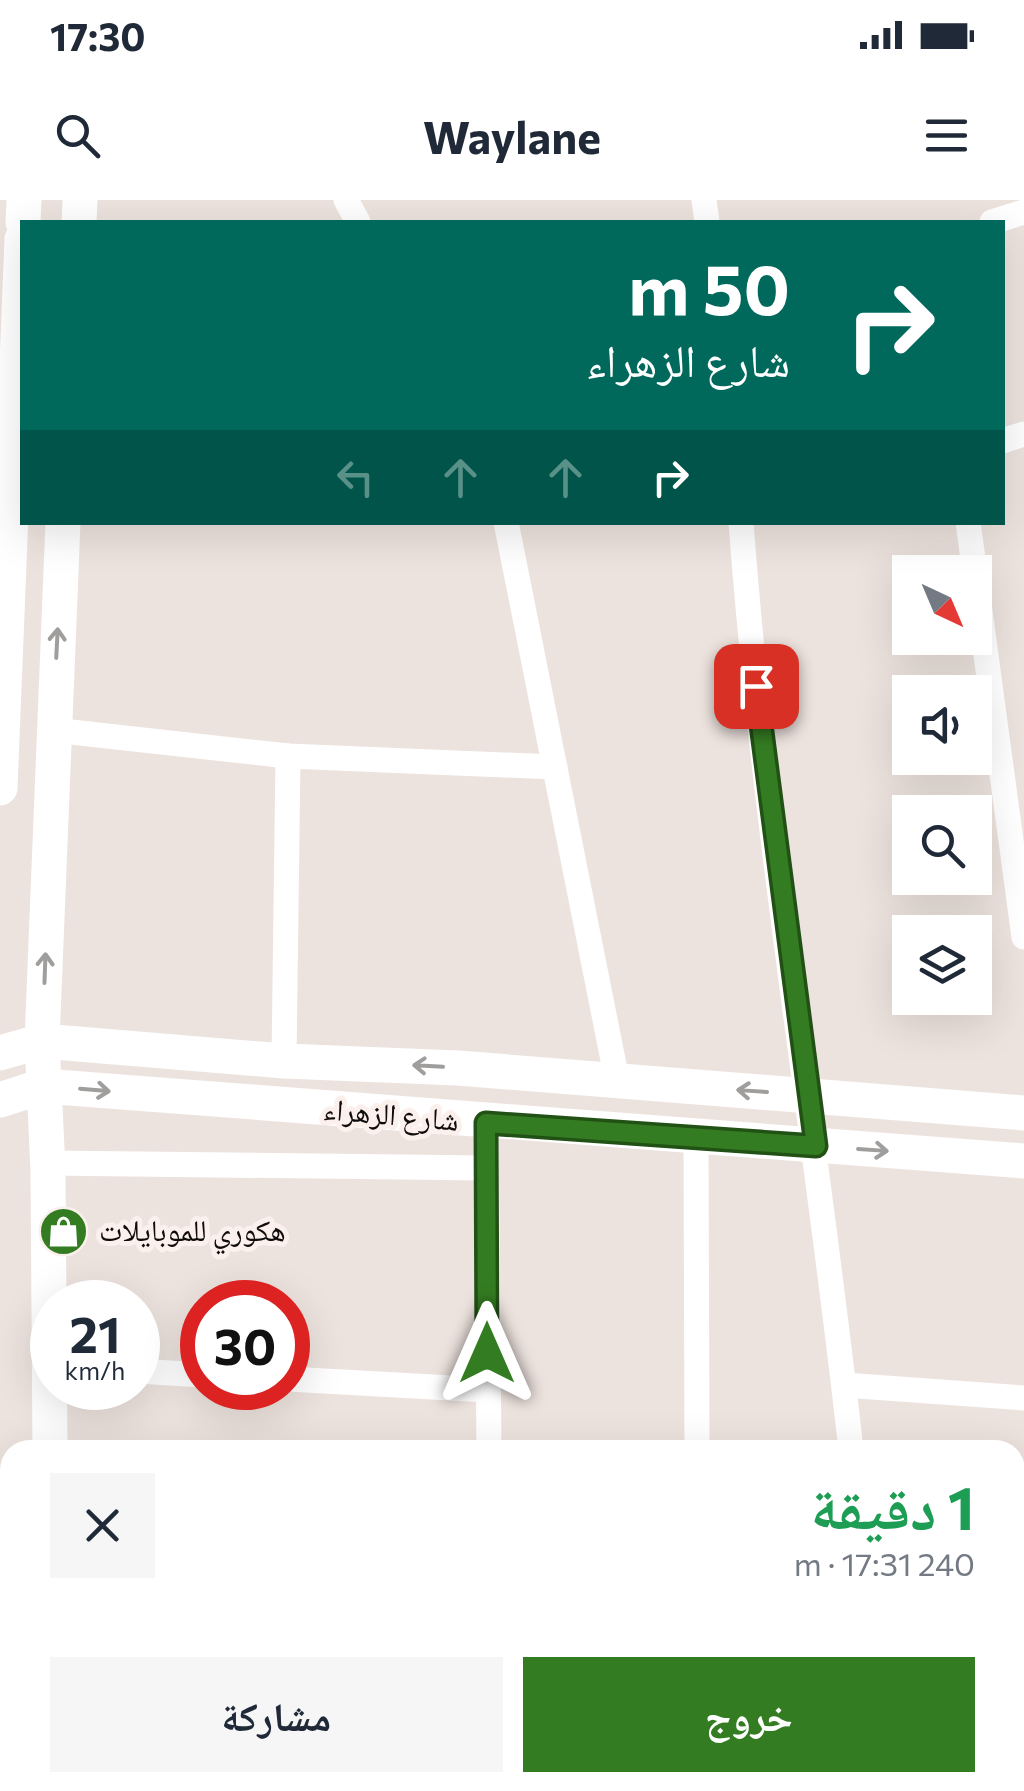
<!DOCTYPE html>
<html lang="ar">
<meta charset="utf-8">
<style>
:root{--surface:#fff;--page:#f6f6f7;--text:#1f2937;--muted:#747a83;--accent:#347c22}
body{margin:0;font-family:Commissioner,"Noto Naskh Arabic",sans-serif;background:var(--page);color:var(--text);direction:rtl;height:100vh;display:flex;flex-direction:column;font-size:38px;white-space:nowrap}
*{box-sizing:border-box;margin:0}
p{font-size:32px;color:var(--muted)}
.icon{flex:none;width:55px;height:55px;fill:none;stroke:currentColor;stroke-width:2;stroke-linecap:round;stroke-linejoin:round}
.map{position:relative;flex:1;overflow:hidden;direction:ltr}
.sheet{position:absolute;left:0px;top:1240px;width:1025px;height:352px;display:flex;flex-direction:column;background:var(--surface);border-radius:30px 30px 0 0;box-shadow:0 10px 40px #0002;direction:rtl}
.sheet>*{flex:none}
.guide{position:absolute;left:20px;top:20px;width:985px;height:305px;border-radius:0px;box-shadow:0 10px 40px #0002;direction:rtl;background:#00695c;color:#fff;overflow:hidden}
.needle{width:65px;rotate:136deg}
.tools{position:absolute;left:892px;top:355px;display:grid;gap:20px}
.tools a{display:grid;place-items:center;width:100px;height:100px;border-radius:0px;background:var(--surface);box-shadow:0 10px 40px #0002;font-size:50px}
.speed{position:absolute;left:30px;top:1080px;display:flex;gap:20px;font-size:50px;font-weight:700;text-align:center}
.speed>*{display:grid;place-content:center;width:130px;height:130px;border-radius:50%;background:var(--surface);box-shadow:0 10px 40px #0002;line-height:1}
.speed small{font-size:25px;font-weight:400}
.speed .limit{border:15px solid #d22;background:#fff;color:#111}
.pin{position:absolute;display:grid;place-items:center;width:85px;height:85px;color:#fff;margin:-42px;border-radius:20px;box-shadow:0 5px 15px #0006}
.me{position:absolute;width:110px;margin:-55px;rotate:0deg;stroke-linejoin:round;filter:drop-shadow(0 0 8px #0008)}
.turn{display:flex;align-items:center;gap:35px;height:210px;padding:0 50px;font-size:45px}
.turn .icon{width:130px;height:130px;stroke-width:2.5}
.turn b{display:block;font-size:70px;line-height:85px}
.lanes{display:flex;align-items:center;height:95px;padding:0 50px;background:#0003;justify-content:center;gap:50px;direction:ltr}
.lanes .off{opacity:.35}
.round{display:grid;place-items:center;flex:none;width:105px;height:105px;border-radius:0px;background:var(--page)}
.summary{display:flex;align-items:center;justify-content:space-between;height:170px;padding:0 50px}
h1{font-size:60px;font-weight:700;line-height:75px;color:#1e9e55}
.action{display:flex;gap:20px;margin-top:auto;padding:20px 50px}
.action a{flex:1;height:115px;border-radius:0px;background:var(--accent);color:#fff;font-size:40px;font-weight:700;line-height:115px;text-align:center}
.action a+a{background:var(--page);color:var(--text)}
.status{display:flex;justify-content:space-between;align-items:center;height:70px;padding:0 50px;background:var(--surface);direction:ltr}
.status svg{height:28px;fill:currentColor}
header{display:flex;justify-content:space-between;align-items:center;height:130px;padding:0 50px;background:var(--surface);font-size:45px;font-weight:700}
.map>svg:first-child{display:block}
</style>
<div class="status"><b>17:30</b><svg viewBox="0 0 49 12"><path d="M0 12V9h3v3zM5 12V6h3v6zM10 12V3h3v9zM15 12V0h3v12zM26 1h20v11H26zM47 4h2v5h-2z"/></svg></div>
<header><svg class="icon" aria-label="menu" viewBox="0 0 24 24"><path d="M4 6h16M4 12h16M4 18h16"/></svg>Waylane<svg class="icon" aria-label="search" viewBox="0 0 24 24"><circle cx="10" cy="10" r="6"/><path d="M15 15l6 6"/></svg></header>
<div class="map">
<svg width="1024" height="1591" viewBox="0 0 1024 1591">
<rect width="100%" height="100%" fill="#ede3de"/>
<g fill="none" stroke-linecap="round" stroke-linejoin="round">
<!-- street -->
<g stroke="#fff" stroke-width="25">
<polyline points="346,0 358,22"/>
<polyline points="704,0 707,22"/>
<polyline points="992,22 1024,12"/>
<polyline points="1002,241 1024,234"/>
<polyline points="506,322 617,880"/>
<path d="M741,322C764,633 817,941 851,1250"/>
<polyline points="968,322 1024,737"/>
<polyline points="53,530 288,556 555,567"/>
<polyline points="284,861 288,556"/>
<polyline points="486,923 489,1250"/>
<polyline points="696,937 697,1250"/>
<polyline points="48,963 486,968"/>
<polyline points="138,1171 202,1175"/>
<polyline points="288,1179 487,1190"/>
<polyline points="844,1185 1024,1198"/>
<polyline points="1015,1416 1024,1417"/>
<polyline points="699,1582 699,1591"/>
<polyline points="872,1582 874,1591"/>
<polyline points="275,1591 275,1582"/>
</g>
<!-- secondary -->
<g stroke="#fff" stroke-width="35">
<polyline points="23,22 24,0"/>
<polyline points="79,22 80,0"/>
<polyline points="0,588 22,39"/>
<polyline points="0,853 42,841 284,861 458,868 1024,913"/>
<polyline points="0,900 43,886 1024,961"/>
<polyline points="50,1250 48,971 42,841 63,322"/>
<polyline points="51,1582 51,1591"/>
</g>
</g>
<!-- one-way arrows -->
<defs><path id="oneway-shaft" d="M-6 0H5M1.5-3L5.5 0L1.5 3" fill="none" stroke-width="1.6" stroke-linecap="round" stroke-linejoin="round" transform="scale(2.5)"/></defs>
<g stroke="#9f9e9d">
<use href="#oneway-shaft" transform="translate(57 443) rotate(-87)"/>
<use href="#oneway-shaft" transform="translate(45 768) rotate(-88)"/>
<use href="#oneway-shaft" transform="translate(428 866) rotate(-177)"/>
<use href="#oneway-shaft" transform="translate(95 890) rotate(5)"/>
<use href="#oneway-shaft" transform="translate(752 891) rotate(-176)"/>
<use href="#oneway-shaft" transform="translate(873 950) rotate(4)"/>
</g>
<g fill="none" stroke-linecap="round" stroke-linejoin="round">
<defs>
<polyline id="route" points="487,1153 486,923 816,946 756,486"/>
</defs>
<!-- route casing -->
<use href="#route" stroke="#225116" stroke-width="25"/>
<!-- route -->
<use href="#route" stroke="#347c22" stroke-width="18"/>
</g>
<!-- icons -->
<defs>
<symbol id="shop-disc" viewBox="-11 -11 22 22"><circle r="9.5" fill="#347c22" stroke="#fbf0ec"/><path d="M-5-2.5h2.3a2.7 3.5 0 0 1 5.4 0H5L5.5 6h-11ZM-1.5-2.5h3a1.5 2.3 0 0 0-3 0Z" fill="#fff"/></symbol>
</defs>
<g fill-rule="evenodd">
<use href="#shop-disc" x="36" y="1004" width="55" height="55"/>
</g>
<g text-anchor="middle" stroke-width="10" stroke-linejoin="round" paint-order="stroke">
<!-- street labels -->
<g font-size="30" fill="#0f0c0b" stroke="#fbf0ec">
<text transform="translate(391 915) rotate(5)" y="10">شارع الزهراء</text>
</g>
<!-- poi labels -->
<g font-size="30" fill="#0f0c0b" stroke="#fbf0ec" text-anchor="start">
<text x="99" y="1041">هكوري للموبايلات</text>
</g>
</g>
</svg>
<div class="tools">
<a><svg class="needle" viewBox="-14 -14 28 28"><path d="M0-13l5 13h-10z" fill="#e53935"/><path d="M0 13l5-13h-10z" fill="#747a83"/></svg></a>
<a><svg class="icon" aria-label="sound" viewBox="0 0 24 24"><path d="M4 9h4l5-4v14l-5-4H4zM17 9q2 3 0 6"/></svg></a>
<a><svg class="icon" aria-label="search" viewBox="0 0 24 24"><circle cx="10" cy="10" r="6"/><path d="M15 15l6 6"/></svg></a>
<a><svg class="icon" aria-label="layers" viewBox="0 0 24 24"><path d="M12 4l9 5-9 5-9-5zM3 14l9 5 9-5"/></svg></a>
</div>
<div class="speed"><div>21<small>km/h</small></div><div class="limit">30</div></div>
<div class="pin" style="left:756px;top:486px;background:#d93025"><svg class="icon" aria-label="arrive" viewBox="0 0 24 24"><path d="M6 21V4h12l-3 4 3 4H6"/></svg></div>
<svg class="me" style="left:487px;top:1153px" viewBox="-20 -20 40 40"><path d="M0-17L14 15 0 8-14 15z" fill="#347c22" stroke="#fff" stroke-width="4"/></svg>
<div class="guide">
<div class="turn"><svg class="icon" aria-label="right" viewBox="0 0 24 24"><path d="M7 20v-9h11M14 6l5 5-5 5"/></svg><div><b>50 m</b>شارع الزهراء</div></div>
<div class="lanes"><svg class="icon off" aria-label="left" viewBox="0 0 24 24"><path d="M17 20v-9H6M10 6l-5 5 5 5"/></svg><svg class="icon off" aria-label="ahead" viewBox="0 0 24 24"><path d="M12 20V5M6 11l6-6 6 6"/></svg><svg class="icon off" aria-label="ahead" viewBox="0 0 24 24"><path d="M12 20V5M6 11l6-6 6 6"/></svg><svg class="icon" aria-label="right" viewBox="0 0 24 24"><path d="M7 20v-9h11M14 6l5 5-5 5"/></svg></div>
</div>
<section class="sheet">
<div class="summary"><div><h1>1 دقيقة</h1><p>240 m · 17:31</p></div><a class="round"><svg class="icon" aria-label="close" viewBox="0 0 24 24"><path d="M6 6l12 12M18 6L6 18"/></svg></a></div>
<div class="action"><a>خروج</a><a>مشاركة</a></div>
</section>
</div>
